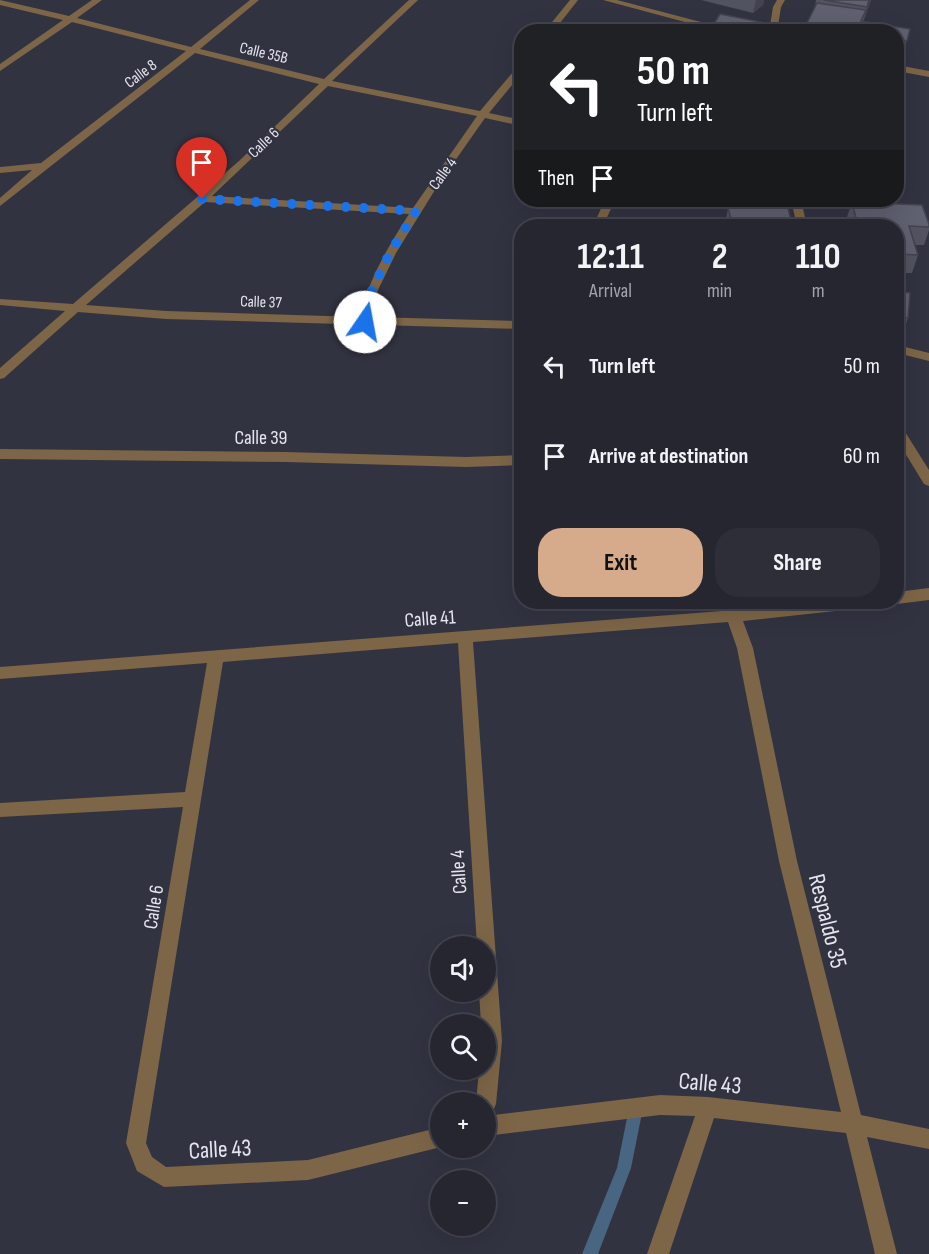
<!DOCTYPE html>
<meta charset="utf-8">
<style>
:root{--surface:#262631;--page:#2e2e39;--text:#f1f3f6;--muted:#a4a5ab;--line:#42434d;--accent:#d6ab8b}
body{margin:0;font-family:"Sofia Sans Condensed",sans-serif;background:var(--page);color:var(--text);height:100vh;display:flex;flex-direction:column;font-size:22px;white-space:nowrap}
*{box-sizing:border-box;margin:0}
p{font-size:20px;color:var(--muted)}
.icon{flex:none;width:33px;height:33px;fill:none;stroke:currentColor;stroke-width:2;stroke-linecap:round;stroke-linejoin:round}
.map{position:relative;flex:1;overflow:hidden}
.details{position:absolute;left:514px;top:219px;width:390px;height:390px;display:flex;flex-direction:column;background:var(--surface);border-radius:24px;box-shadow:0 6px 24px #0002,0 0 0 2px var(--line)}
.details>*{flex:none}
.hud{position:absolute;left:514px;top:24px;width:390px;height:183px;border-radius:24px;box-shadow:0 6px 24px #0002,0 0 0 2px var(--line);background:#202124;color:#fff;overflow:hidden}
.buttons{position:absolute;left:430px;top:936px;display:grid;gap:12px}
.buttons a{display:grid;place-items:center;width:66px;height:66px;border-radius:50%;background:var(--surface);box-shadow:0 6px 24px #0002,0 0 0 2px var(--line);font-size:30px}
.pin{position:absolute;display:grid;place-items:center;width:51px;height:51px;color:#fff;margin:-62px -26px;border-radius:50% 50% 50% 0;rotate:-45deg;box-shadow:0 0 6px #0007}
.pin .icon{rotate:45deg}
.me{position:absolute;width:66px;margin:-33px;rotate:12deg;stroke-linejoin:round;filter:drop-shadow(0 0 4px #0008)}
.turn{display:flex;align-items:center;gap:21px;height:126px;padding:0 24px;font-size:27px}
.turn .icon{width:78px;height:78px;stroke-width:2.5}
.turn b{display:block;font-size:42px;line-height:51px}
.then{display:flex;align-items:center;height:57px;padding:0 24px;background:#0003;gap:12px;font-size:22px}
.eta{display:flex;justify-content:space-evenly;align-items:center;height:102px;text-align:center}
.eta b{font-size:36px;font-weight:700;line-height:42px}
.primary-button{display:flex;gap:12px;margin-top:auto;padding:12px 24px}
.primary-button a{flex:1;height:69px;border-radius:24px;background:var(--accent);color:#111;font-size:24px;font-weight:700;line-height:69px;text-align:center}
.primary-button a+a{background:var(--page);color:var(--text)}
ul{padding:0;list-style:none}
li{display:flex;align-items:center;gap:18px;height:90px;padding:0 24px}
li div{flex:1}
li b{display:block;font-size:22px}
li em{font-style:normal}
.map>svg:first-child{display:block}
</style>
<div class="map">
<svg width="929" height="1254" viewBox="0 0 929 1254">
<rect width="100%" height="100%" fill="#323341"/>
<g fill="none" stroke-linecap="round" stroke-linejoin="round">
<!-- stream -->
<polygon fill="#486582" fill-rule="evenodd" points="636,1101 641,1103 643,1108 631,1168 598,1254 582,1254 617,1168 629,1108 631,1103"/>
<!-- minor -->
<g fill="#7d6547" fill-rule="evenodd">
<path d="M0,0L69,16L92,0H102L77,18L191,47L250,0H259L200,49L324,79L409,0H418L332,81L480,111L519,65L522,64V73L489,113L522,120V126L485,118L438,185L396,253L378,290L372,317L522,321V329L166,319L78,312L4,378L0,379V368L65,311L0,305V299L73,304L239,161L319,84L195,53L0,206V198L32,170L0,173V167L41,163L186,51L72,22L0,71V64L63,20L0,5ZM328,86L477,116L413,208L212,196ZM205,202L409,214C388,247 369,278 360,317L166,311L86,305Z"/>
<polygon points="570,0 578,0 553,32 544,32"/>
<polygon points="603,0 617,0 739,32 722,32"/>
<polygon points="777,0 785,0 781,7 777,32 769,32 773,7"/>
<polygon points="897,65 929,71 929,77 897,71"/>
<polygon points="605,200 615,200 603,226 593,226"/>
<polygon points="791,200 801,200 807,226 797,226"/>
<polygon points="843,200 859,200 885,208 880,211"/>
<polygon points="897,345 929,353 929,361 897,353"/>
<polygon points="897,426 902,427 929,470 929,486 924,484 897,440"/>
<polygon points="0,449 286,452 466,457 522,455 522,465 466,467 286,462 0,459"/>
<polygon points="929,588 929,600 897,604 892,602 897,602 897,592"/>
<polygon points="718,602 732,602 737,610 815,602 870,602 868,606 863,608 743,621 753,648 797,861 861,1115 929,1129 929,1149 867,1137 897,1254 875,1254 846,1133 714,1118 669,1254 647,1254 695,1116 660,1115 486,1136 486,1116 660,1095 708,1097 841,1112 779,861 737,648 728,622 473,642 502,1041 496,1104 493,1111 486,1114 486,1102 476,1102 479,1070 486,1070 486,1024 481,1024 479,992 486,992 486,946 477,946 458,643 223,662 146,1143 152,1157 166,1167 308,1160 441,1127 441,1147 308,1180 164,1187 137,1171 126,1143 183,807 0,817 0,803 185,792 207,663 0,679 0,667 722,611"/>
</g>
</g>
<!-- wall -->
<g fill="#525360">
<polygon points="701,0 764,0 763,5 753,13"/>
<polygon points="816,0 871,0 863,22 910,29 902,58 897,57 897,32 805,32 807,23 815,6"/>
<polygon points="761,22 759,32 712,32 712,27"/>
<polygon points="852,202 929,224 929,230 924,245 915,245 918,255 912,273 897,273 897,226 848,226 846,220"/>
<polygon points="728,208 791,220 798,226 703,226 705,219 726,219"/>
<polygon points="897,291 908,318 901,337 897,336"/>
</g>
<!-- shaded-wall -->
<g fill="#42434e">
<polygon points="756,0 764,0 763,5 753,13"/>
<polygon points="869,0 871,0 863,23 867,7"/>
<polygon points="761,22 759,32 756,32"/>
</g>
<!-- building -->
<g fill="#5f6070" stroke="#42434e" stroke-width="1.5">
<polygon points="824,0 869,0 867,7"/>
<polygon points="817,3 866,10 861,21 910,29 907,41 897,39 897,32 848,32 812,26 807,23"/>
<polygon points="720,14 761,22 756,32 739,32 712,27"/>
<polygon points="852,202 922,205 929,224 929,227 909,226 918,255 897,254 897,226 858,226"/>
<polygon points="728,208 788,208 791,220 731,219"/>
<polygon points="705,219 796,220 798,226 706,226"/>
<polygon points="897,291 910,293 908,318 897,316"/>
</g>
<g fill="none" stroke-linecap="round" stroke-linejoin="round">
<!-- route -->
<polyline stroke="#1a73e8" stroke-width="10" stroke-dasharray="0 18" points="202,199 416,211 390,253 372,290 365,322"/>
</g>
<g text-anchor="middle" stroke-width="4.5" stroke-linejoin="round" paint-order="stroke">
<!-- far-street labels -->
<g font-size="16" fill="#e4e5ee" stroke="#323341">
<text transform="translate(264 52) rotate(13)" y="6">Calle 35B</text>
<text transform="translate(140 73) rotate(-37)" y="6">Calle 8</text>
<text transform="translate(263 142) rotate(-44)" y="6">Calle 6</text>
<text transform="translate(442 173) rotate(-54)" y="6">Calle 4</text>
<text transform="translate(261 301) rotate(2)" y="6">Calle 37</text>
</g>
<!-- street labels -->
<g font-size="20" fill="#e4e5ee" stroke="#323341">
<text x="261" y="444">Calle 39</text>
<text transform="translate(430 618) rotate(-4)" y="7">Calle 41</text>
<text transform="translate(458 872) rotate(-94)" y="7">Calle 4</text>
<text transform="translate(153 907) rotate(-81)" y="7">Calle 6</text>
</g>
<!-- near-street labels -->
<g font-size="24" fill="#e4e5ee" stroke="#323341">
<text transform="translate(828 921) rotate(76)" y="8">Respaldo 35</text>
<text transform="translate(710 1083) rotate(5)" y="8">Calle 43</text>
<text transform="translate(220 1149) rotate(-3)" y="8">Calle 43</text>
</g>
</g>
</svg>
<div class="buttons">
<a><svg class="icon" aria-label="sound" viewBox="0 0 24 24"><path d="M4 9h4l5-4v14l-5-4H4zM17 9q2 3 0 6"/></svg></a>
<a><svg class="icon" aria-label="search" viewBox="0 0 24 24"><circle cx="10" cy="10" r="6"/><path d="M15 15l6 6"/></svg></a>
<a>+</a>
<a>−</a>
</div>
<div class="pin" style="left:202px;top:199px;background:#d93025"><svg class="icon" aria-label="arrive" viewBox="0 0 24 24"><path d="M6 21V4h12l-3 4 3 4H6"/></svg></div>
<svg class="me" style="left:365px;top:322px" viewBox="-20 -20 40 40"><circle r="19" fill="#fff"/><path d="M0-13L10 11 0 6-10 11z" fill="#1a73e8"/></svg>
<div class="hud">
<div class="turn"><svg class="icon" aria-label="left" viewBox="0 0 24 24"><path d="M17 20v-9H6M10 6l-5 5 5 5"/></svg><div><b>50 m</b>Turn left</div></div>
<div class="then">Then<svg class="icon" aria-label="arrive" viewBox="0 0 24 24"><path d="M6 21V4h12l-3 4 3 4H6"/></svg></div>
</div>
<section class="details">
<div class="eta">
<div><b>12:11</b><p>Arrival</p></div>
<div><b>2</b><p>min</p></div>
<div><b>110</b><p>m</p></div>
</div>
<ul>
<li><svg class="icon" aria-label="left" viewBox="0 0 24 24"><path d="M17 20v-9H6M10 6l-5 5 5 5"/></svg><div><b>Turn left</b></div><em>50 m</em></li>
<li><svg class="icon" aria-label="arrive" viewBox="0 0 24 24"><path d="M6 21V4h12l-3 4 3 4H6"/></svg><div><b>Arrive at destination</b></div><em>60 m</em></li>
</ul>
<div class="primary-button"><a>Exit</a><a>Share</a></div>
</section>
</div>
